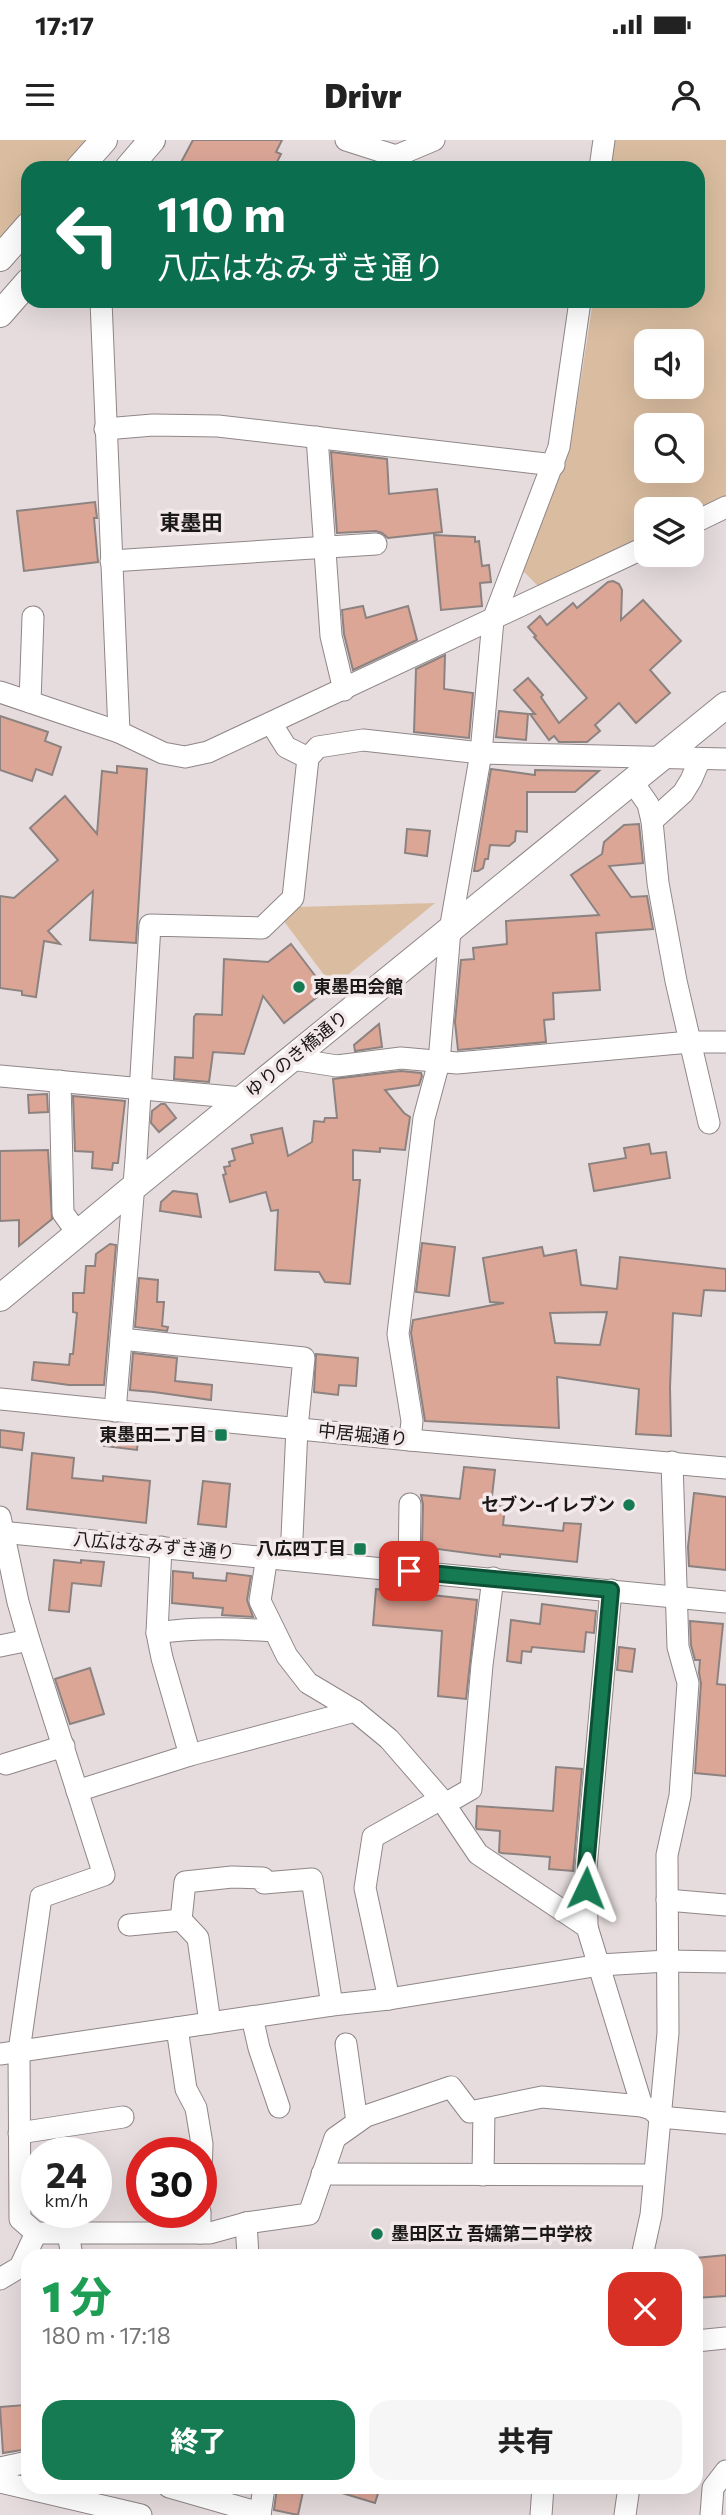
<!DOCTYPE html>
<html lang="ja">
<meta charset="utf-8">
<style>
:root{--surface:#fff;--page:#f6f6f6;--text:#222;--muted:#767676;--accent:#167b53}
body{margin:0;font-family:Commissioner,"Noto Sans JP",sans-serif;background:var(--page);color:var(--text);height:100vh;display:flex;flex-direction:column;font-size:26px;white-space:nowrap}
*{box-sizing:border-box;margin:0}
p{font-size:23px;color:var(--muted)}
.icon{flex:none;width:38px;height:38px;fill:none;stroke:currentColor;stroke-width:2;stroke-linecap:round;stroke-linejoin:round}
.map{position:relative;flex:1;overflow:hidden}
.side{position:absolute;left:21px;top:2109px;width:682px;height:245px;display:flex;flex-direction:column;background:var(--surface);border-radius:21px;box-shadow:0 7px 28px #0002}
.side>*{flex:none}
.top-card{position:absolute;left:21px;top:21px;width:684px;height:147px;border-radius:21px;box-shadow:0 7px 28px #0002;background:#0b6e4f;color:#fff;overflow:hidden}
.tools{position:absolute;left:634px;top:189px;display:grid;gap:14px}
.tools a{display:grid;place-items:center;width:70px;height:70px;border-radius:14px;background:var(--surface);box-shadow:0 7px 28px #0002;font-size:35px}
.speed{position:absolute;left:21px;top:1997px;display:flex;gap:14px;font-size:35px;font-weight:700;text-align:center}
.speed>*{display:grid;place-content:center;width:91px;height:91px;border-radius:50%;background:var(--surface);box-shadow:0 7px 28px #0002;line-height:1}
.speed small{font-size:18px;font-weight:400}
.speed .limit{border:10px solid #d22;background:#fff;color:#111}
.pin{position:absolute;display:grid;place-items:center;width:60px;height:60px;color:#fff;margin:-30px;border-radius:14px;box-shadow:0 4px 10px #0006}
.me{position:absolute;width:77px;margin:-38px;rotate:2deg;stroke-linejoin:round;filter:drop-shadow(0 0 5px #0008)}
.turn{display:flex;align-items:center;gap:24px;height:147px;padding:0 21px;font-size:32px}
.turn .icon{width:91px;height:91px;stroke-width:2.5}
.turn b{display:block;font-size:49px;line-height:60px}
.round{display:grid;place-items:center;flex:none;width:74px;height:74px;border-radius:21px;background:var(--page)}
.head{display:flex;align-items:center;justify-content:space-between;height:119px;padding:0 21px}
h1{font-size:42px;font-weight:800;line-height:52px;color:#1e9e55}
.primary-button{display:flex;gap:14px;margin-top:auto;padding:14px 21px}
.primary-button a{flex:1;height:80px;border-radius:21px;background:var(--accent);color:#fff;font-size:28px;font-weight:800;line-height:80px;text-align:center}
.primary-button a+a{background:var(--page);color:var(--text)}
.status{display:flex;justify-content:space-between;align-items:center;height:49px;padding:0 35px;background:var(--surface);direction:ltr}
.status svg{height:19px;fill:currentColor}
header{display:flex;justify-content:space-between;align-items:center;height:91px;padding:0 21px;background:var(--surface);font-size:32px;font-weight:800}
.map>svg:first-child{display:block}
</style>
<div class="status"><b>17:17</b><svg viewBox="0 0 49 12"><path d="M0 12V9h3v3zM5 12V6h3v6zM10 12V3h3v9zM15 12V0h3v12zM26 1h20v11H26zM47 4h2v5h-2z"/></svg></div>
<header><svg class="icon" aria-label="menu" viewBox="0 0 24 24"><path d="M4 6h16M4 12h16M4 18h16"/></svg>Drivr<svg class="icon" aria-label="person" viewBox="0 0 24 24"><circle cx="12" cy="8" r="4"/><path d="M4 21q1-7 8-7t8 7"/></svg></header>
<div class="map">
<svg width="726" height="2375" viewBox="0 0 726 2375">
<rect width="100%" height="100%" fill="#e6dcdd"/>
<!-- green -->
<g fill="#dabda0" fill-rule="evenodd">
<polygon points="0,0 93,0 68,28 28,28 28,73 0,104"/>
<path d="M614,0H726V360L691,377V369H646V400L543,451L523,431L570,309L593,161H698V28H608ZM646,201H691V247H646ZM646,285H691V331H646Z"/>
<polygon points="435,763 333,847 283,780 295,767"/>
</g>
<!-- building -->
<g fill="#dca697" stroke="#8c8381" stroke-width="2" fill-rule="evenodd">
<polygon points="193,0 282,0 276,12 281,14 274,28 178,28"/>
<polygon points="331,312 387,319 389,354 437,349 442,392 388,398 382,393 376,391 337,393"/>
<polygon points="95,362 97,378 94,378 98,422 24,431 17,371"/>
<polygon points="434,395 475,397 475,402 479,401 482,426 489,425 491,442 480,443 482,466 441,470"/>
<polygon points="613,441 619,444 622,450 621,480 643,460 681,501 650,530 670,553 636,583 619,563 595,585 600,591 587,602 559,602 554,596 549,600 530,574 535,574 514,550 528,538 543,555 541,557 559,583 587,558 534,497 536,496 528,487 540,476 547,485 573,463 577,468 608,442"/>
<polygon points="363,466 366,478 408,466 417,500 353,530 344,494 342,470"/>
<polygon points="445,515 444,549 473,553 469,598 414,592 416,529"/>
<polygon points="499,571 528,574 526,600 496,597"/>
<polygon points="0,576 48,592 45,601 61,607 52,635 36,629 32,641 0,630"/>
<polygon points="117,626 147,629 136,803 90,800 93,751 48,791 60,804 44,801 36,857 22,855 22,851 0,848 0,756 14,758 58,720 30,688 65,656 97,694 102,631 117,633"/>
<polygon points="491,629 535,635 535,630 599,631 575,652 527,652 527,692 516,691 515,701 509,706 490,705 488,719 485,719 483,728 478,731 474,731"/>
<polygon points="639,684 643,723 609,726 631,757 647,756 653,789 596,793 600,850 553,853 554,879 544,880 546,902 458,910 455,882 461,820 474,819 473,808 507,804 506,781 599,775 571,735 602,714 604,702 624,685"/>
<polygon points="407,689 430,691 427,716 405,713"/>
<polygon points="291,804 326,850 284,883 263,856 244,914 213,912 209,942 174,939 175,917 193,918 194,877 196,874 222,875 224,819 268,822"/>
<polygon points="379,884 382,907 355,911 354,905"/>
<polygon points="401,931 421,933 422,936 419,945 385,950 404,973 410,977 405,1010 380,1008 380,1012 353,1010 353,1040 360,1040 350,1144 325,1142 319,1132 275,1130 278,1070 271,1071 266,1052 230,1062 223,1035 226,1034 224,1027 230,1026 229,1022 235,1020 232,1009 253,1003 251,995 282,988 288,1016 312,1002 314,981 324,982 325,978 337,978 333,939"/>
<polygon points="47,954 48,972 29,973 28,955"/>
<polygon points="73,956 125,961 118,1023 113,1023 112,1030 92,1028 93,1012 75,1011"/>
<polygon points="161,964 165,964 176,978 159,992 151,983 152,971"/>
<polygon points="649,1004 651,1014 666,1012 670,1038 594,1051 589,1024 626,1018 624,1008"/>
<polygon points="48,1010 52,1079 19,1106 19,1080 0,1081 0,1011"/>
<polygon points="173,1051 197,1054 201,1077 160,1071 161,1062"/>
<polygon points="422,1103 455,1107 449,1156 416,1152"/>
<polygon points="110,1104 116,1105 104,1245 69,1245 32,1240 34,1222 69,1225 70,1214 73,1214 77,1173 73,1172 73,1153 84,1153 86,1126 95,1126 96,1114"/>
<path d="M542,1107L544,1116L576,1110L581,1145L617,1149L620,1117L726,1129V1151L704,1150L701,1176L673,1173L670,1247L671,1296L636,1294L639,1249L557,1237L559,1288L425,1281L411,1193L413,1180L504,1163L490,1162L483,1118ZM607,1172L600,1205L555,1203L550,1173Z"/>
<polygon points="139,1138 158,1140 157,1162 164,1162 162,1186 168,1187 167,1191 135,1187"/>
<polygon points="133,1213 177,1218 175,1241 212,1245 211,1260 154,1252 130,1250"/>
<polygon points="316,1214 358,1218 356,1246 339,1245 338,1255 314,1252"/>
<polygon points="106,1288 139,1291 137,1310 104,1306"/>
<polygon points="0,1290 24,1293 22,1310 0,1307"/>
<polygon points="32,1313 74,1318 72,1338 103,1341 103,1336 150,1341 146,1383 27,1369"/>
<polygon points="464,1327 495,1330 491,1365 505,1367 503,1385 563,1391 564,1383 581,1384 577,1422 500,1414 500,1417 483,1415 422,1407 423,1364 421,1355 460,1359"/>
<polygon points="203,1341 230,1344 226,1387 198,1384"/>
<polygon points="694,1353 726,1357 726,1430 689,1426 688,1407"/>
<polygon points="54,1420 81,1423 81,1420 104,1422 101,1446 72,1443 69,1472 49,1470"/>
<polygon points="173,1431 193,1433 193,1438 226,1441 227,1433 251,1436 247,1460 253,1477 222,1475 223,1468 172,1463"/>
<polygon points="376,1449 477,1460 466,1559 438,1556 442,1491 373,1485"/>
<polygon points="542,1464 596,1471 594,1493 586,1492 584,1512 532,1507 531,1512 522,1511 521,1523 507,1521 511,1480 540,1484"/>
<polygon points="690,1481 723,1484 717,1544 726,1545 726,1636 695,1633 701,1543 699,1533 700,1520 695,1520 691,1505"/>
<polygon points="619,1507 635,1509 632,1532 617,1530"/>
<polygon points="90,1528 104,1574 70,1584 55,1539"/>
<polygon points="556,1627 582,1629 573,1731 549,1729 550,1717 501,1713 499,1712 500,1691 477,1689 476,1687 477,1666 553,1671"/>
<polygon points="726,2115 726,2156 696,2158 696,2118"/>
<polygon points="25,2265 28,2309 3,2313 0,2267"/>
<polygon points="277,2347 304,2347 298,2375 274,2370"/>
<polygon points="332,2347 380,2347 375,2363 332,2350"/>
</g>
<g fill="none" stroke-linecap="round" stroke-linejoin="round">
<defs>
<g id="minor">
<polyline points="346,0 396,16 434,0"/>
<polyline points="600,28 604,0"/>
<polyline points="101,161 119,592"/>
<polyline points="105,289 153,285 218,286 554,325"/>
<polyline points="317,297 331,496 344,550"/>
<polyline points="691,384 726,367"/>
<polyline points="111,421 376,404"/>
<polyline points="0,552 119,592 163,613 185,617 208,612 646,407"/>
<polyline points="30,562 33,477"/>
<polyline points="271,583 286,607 308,618"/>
<polyline points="632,641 648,664 652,681 658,743 676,841 709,983"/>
<polyline points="652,681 683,653 691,640 700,619"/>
<polyline points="292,919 337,926 401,918 457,923 690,902 726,902"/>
<polyline points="0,936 242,958"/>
<polyline points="60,941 63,1073 78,1094"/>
<polyline points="121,1199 304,1218 297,1288 291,1419"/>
<polyline points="0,1259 410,1300 726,1328"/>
<polyline points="115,1271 136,1020 150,785 262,788 293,758 308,618 318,607 363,600 481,613 726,619"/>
<polyline points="410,1300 412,1281 398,1194 424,978 439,922 450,790 481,613 493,480 559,307 580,161"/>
<polyline points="0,1377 18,1462 29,1500 104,1735 41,1757 19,1911 20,2079 36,2093 210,2093 246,2083 309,2074 335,1998 366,1976 451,1947 470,1972 542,1957 642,1966 651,1969 660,1977 726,1983"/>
<polyline points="0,1392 726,1462"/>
<polyline points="161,1407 157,1493 162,1518 190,1615"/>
<polyline points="267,1416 260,1461 287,1516 308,1543 355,1571 389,1599 441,1659 478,1714 587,1787 642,1966"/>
<polyline points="409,1431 410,1364"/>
<path d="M157,1493C196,1487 233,1488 273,1491"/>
<polyline points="0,1506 29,1500"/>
<polyline points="6,1624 64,1606"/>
<polyline points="77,1651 190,1615 355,1571"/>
<polyline points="445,1664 471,1649 482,1525 493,1438"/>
<polyline points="667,1760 726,1765"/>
<polyline points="129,1785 181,1780"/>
<polyline points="587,1787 586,1728 611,1450"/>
<polyline points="389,1859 365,1748 373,1697 441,1659"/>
<polyline points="252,1877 259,1908 279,1967"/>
<polyline points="210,1883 198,1798 181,1780 185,1742 232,1737 263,1738 264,1743 312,1739 332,1865"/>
<polyline points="177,1888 186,1949 196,1968 202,2004 201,2035"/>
<polyline points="346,1904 357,1982"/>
<polyline points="0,1914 332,1865 389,1859 600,1825 667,1821 726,1822"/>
<polyline points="19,1993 123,1977"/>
<polyline points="322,2034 654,2035"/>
<polyline points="483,2035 484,1970"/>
<polyline points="246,2083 248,2116"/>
<polyline points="68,2093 72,2116"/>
<polyline points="200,2093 200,2072"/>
<polyline points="642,2116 651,2075 668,1893 667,1715 680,1656 688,1543 678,1507 672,1322"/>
<polyline points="0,2139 20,2127 36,2093"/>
<polyline points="696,2201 726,2198"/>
<polyline points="0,2328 28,2322"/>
<polyline points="0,2342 141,2375"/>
<polyline points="169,2347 260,2373"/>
<polyline points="260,2375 264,2347"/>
<polyline points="541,2375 543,2347"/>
<polyline points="625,2375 629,2347"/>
<polyline points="711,2375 713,2348 726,2331"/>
</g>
<g id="major">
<polyline points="79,28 104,0"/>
<polyline points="128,28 152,0"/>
<polyline points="0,118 28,86"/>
<polyline points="0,174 28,142"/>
<polyline points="0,1158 135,1046 726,565"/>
</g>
</defs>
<!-- minor casing -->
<use href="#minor" stroke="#8f8688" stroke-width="23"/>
<!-- major casing -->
<use href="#major" stroke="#8f8688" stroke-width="28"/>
<!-- minor -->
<use href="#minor" stroke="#fff" stroke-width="21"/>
<!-- major -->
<use href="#major" stroke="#fff" stroke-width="26"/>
</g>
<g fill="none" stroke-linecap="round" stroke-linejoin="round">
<defs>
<polyline id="route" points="409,1431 611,1450 586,1728 586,1748"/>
</defs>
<!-- route casing -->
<use href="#route" stroke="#0e5036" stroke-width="18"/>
<!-- route -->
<use href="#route" stroke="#167b53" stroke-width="12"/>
</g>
<!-- markers -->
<g fill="#167b53" stroke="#f3e9eb" stroke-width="2.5">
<circle cx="299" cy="847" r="7"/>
<rect x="214" y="1288" width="14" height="14" rx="3.5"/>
<circle cx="629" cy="1365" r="7"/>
<rect x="353" y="1402" width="14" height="14" rx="3.5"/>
<circle cx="377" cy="2094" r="7"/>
</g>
<g text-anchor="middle" stroke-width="7" stroke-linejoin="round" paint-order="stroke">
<!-- poi labels -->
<g font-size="18" font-weight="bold" fill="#1b1818" stroke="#f3e9eb" text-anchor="end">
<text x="313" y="853" text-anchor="start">東墨田会館</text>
<text x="207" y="1301">東墨田二丁目</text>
<text x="615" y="1371">セブン-イレブン</text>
<text x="346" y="1415">八広四丁目</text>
<text x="391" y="2100" text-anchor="start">墨田区立 吾嬬第二中学校</text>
</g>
<!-- street labels -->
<g font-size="18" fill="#1b1818" stroke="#f3e9eb">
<text transform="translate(297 914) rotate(-39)" y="6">ゆりのき橋通り</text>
<text transform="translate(363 1295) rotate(6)" y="6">中居堀通り</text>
<text transform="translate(154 1406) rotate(5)" y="6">八広はなみずき通り</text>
</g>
<!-- quarter labels -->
<g font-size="21" font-weight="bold" fill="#1b1818" stroke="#f3e9eb">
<text x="191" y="390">東墨田</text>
</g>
</g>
</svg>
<div class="tools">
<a><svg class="icon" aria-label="sound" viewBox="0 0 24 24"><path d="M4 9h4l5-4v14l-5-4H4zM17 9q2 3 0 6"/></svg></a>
<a><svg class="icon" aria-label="search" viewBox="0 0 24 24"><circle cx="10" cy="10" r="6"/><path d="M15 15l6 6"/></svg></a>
<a><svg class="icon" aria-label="layers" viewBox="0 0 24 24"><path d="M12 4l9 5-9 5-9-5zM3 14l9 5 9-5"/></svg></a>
</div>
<div class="speed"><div>24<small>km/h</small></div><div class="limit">30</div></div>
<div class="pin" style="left:409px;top:1431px;background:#d93025"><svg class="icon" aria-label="arrive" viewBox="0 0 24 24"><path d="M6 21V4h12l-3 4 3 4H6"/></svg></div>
<svg class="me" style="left:586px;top:1748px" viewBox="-20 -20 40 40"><path d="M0-17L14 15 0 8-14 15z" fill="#167b53" stroke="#fff" stroke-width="4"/></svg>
<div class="top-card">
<div class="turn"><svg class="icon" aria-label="left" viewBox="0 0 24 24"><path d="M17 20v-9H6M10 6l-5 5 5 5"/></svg><div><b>110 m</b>八広はなみずき通り</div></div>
</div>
<section class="side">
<div class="head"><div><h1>1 分</h1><p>180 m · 17:18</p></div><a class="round" style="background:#d93025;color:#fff"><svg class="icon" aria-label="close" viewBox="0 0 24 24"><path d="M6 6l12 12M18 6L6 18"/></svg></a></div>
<div class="primary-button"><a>終了</a><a>共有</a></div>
</section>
</div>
